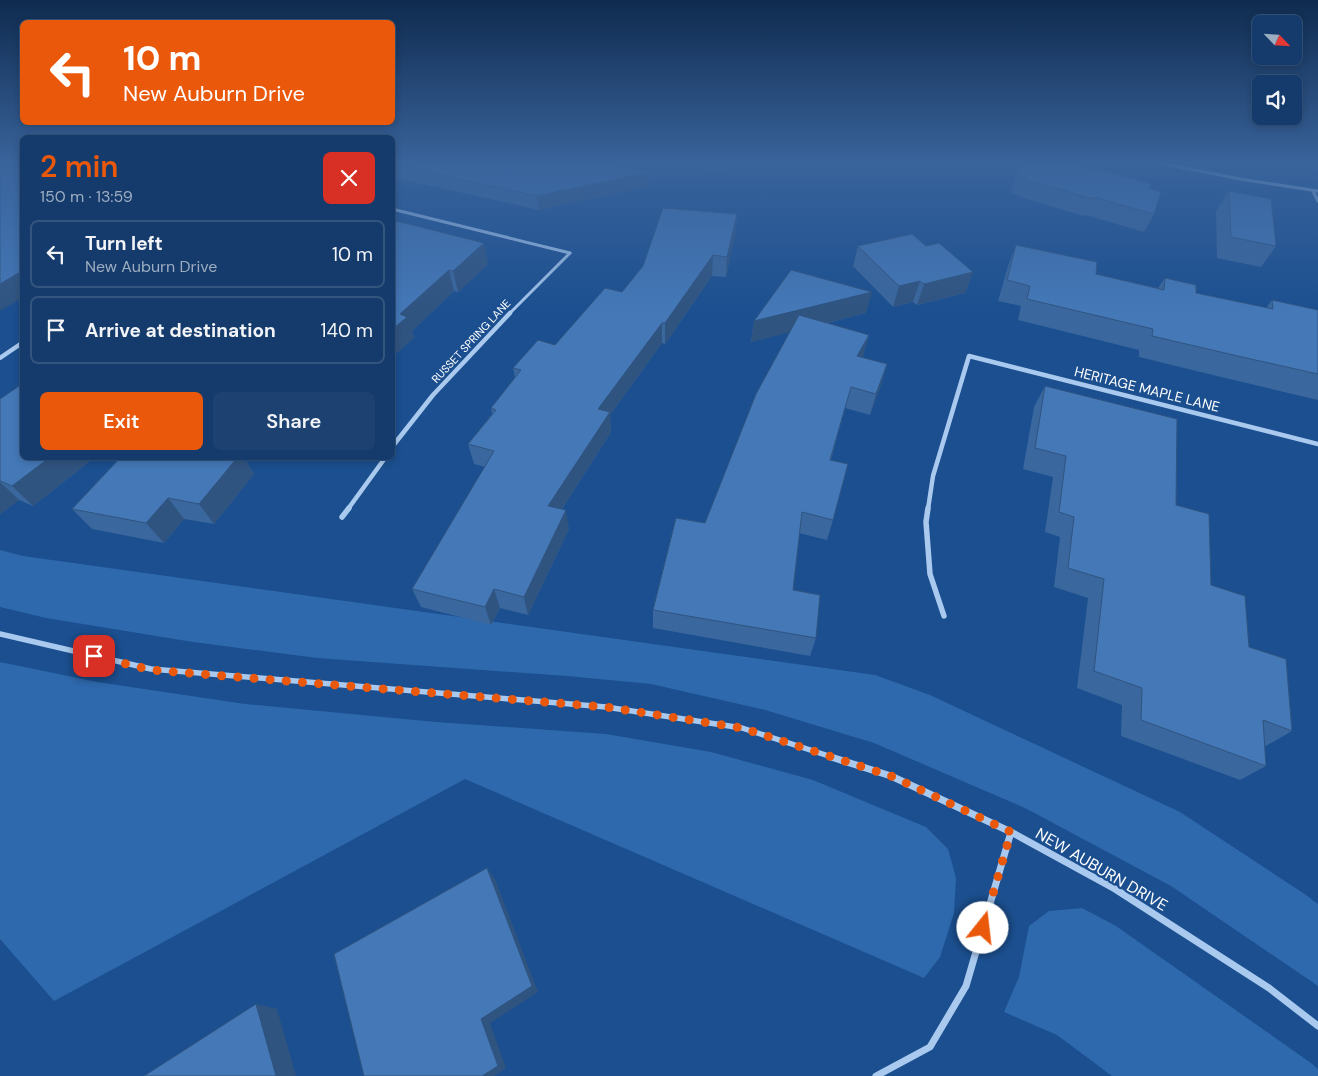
<!DOCTYPE html>
<meta charset="utf-8">
<style>
:root{--surface:#143b6b;--page:#1d4271;--text:#f1f3f6;--muted:#9dadc1;--line:#33557e;--accent:#ea580c}
body{margin:0;font-family:"DM Sans",sans-serif;background:var(--page);color:var(--text);height:100vh;display:flex;flex-direction:column;font-size:19px;white-space:nowrap}
*{box-sizing:border-box;margin:0}
p{font-size:16px;color:var(--muted)}
.icon{flex:none;width:28px;height:28px;fill:none;stroke:currentColor;stroke-width:2;stroke-linecap:round;stroke-linejoin:round}
.map{position:relative;flex:1;overflow:hidden}
.side{position:absolute;left:20px;top:135px;width:375px;height:325px;display:flex;flex-direction:column;background:var(--surface);border-radius:8px;box-shadow:0 2px 8px #0003,0 0 0 1px var(--line)}
.side>*{flex:none}
.banner{position:absolute;left:20px;top:20px;width:375px;height:105px;border-radius:8px;box-shadow:0 2px 8px #0003,0 0 0 1px var(--line);background:#ea580c;color:#fff;overflow:hidden}
.needle{width:32px;rotate:115deg}
.buttons{position:absolute;left:1252px;top:15px;display:grid;gap:10px}
.buttons a{display:grid;place-items:center;width:50px;height:50px;border-radius:8px;background:var(--surface);box-shadow:0 2px 8px #0003,0 0 0 1px var(--line);font-size:25px}
.pin{position:absolute;display:grid;place-items:center;width:42px;height:42px;color:#fff;margin:-21px;border-radius:10px;box-shadow:0 2px 8px #0006}
.me{position:absolute;width:55px;margin:-28px;rotate:16deg;stroke-linejoin:round;filter:drop-shadow(0 0 4px #0008)}
.turn{display:flex;align-items:center;gap:18px;height:105px;padding:0 20px;font-size:22px}
.turn .icon{width:65px;height:65px;stroke-width:2.5}
.turn b{display:block;font-size:35px;line-height:42px}
.round{display:grid;place-items:center;flex:none;width:52px;height:52px;border-radius:8px;background:var(--page)}
.overview{display:flex;align-items:center;justify-content:space-between;height:85px;padding:0 20px}
h1{font-size:30px;font-weight:600;line-height:38px;color:var(--accent)}
.primary-button{display:flex;gap:10px;margin-top:auto;padding:10px 20px}
.primary-button a{flex:1;height:58px;border-radius:8px;background:var(--accent);color:#fff;font-size:20px;font-weight:600;line-height:58px;text-align:center}
.primary-button a+a{background:var(--page);color:var(--text)}
ul{padding:0;list-style:none}
li{display:flex;align-items:center;gap:15px;height:68px;margin:0 10px 8px;padding:0 10px;border:2px solid var(--line);border-radius:8px}
li div{flex:1}
li b{display:block;font-size:19px}
li em{font-style:normal}
.map>svg:first-child{display:block}
</style>
<div class="map">
<svg width="1318" height="1076" viewBox="0 0 1318 1076">
<rect width="100%" height="100%" fill="#1b4f8f"/>
<!-- green -->
<g fill="#2e69ad">
<polygon points="0,550 23,556 875,675 930,695 1180,812 1306,895 1318,904 1318,986 1171,886 1025,808 874,743 765,710 651,684 567,676 317,658 193,642 46,618 0,607"/>
<polygon points="0,662 97,682 245,704 436,722 606,734 711,752 813,780 926,827 948,849 956,878 954,913 940,957 924,978 465,779 54,1001 0,939"/>
<polygon points="1082,908 1116,926 1311,1063 1318,1069 1318,1076 1112,1076 1057,1035 1004,1012 1019,977 1029,926 1049,911"/>
</g>
<g fill="none" stroke-linecap="round" stroke-linejoin="round">
<!-- minor-far3 -->
<g stroke="#a9c9ee" stroke-width="3">
<polyline points="1150,161 1240,179 1318,191"/>
<polyline points="1313,191 1318,201"/>
<polyline points="392,209 570,253"/>
<polyline points="509,314 570,253"/>
</g>
<!-- minor-far2 -->
<g stroke="#a9c9ee" stroke-width="4.5">
<polyline points="0,358 22,343"/>
<polyline points="392,447 433,395 510,313"/>
<polyline points="348,509 385,458"/>
<polyline points="928,509 933,476 969,356 1318,444"/>
</g>
<!-- minor-far1 -->
<g stroke="#a9c9ee" stroke-width="5.5">
<polyline points="928,508 926,522 930,574 944,616"/>
<polyline points="342,517 349,508"/>
<polyline points="0,634 151,669 606,707 742,728 835,758"/>
</g>
<!-- minor -->
<g stroke="#a9c9ee" stroke-width="7">
<polyline points="831,757 891,776 1011,832 1115,889 1269,988 1318,1026"/>
<polyline points="876,1076 930,1047 966,986 1011,832"/>
</g>
</g>
<!-- wall -->
<g fill="#3a679d">
<polygon points="392,161 649,172 649,186 539,210 392,177"/>
<polygon points="696,161 748,161 748,165 708,173"/>
<polygon points="1020,161 1075,161 1149,188 1154,214 1144,232 1086,215 1084,216 1020,197 1021,196 1011,193"/>
<polygon points="1229,191 1276,246 1261,267 1217,258 1216,211"/>
<polygon points="737,214 735,234 726,277 712,276 665,344 662,343 610,415 611,432 562,509 569,529 528,615 500,608 491,625 421,607 412,589 485,467 474,464 468,444 492,414 491,408 515,378 513,368 555,345 622,292"/>
<polygon points="392,220 488,264 458,292 454,291 412,331 414,338 392,357"/>
<polygon points="1016,245 1096,274 1158,288 1165,278 1196,293 1266,308 1272,300 1318,310 1318,400 1225,378 1139,357 1139,350 1018,320 1021,306 998,301 1008,266"/>
<polygon points="858,246 926,246 973,272 965,293 917,305 913,302 893,307 853,266"/>
<polygon points="866,313 827,323 869,335 862,358 887,364 881,385 870,415 845,408 831,460 833,520 827,540 799,533 793,590 816,638 810,656 653,628 653,610 705,523 789,332 751,342 754,321"/>
<polygon points="1045,386 1176,505 1211,585 1249,647 1292,731 1266,746 1264,746 1266,766 1240,780 1121,736 1122,705 1077,688 1088,598 1054,587 1060,537 1045,532 1053,477 1023,469 1034,407"/>
<polygon points="0,399 22,458 94,458 33,506 19,500 0,514"/>
<polygon points="120,458 244,458 254,474 214,524 184,519 164,543 92,529 72,509"/>
</g>
<!-- shaded-wall -->
<g fill="#305480">
<polygon points="709,161 748,161 748,165 708,173"/>
<polygon points="649,172 649,186 539,210 537,196"/>
<polygon points="737,214 735,234 726,277 727,257"/>
<polygon points="484,243 488,264 458,292 453,271"/>
<polygon points="713,255 712,276 665,344 665,323"/>
<polygon points="449,270 454,291 412,331 414,338 392,357 392,330 400,314"/>
<polygon points="22,271 22,298 0,311 0,284"/>
<polygon points="973,272 965,293 917,305 924,284"/>
<polygon points="920,281 913,302 893,307 899,286"/>
<polygon points="872,292 866,313 751,342 754,321"/>
<polygon points="662,323 662,343 610,415 611,432 551,526 548,506 598,409"/>
<polygon points="869,335 863,356 851,378 857,356"/>
<polygon points="887,364 881,385 870,415 876,394"/>
<polygon points="49,458 94,458 33,506 12,486"/>
<polygon points="237,458 244,458 254,474 214,524 199,504"/>
<polygon points="0,482 19,500 0,514"/>
<polygon points="168,498 184,519 164,543 146,523"/>
<polygon points="566,510 569,529 528,615 524,597"/>
<polygon points="494,589 500,608 491,625 485,607"/>
<polygon points="487,868 495,879 538,992 490,1023 506,1068 494,1076 482,1076 481,1019"/>
<polygon points="256,1004 277,1009 296,1076 276,1076"/>
</g>
<!-- building -->
<g fill="#4478b7" stroke="#305480">
<polygon points="0,161 22,161 22,271 0,284"/>
<polygon points="392,161 604,161 649,172 537,196 392,164"/>
<polygon points="1021,161 1075,161 1094,168 1152,184 1149,188 1161,192 1154,214 1094,197 1093,199 1027,180 1028,178 1017,175"/>
<polygon points="1229,191 1271,199 1276,246 1231,237"/>
<polygon points="663,208 737,214 727,257 713,255 665,323 662,323 598,409 610,412 548,506 566,510 524,597 494,589 485,607 412,589 494,451 468,444 496,410 491,408 521,370 513,368 538,340 555,345 605,288 622,292 643,266"/>
<polygon points="392,220 484,243 453,271 449,270 400,314 407,317 392,330"/>
<polygon points="912,234 926,246 939,243 973,272 924,284 920,281 899,286 858,246"/>
<polygon points="1016,245 1097,262 1096,274 1164,290 1165,278 1196,285 1196,293 1273,309 1272,300 1318,310 1318,374 1242,357 1152,336 1153,329 1027,299 1030,286 1007,280"/>
<polygon points="791,270 872,292 754,321"/>
<polygon points="799,315 869,335 857,356 887,364 876,394 851,387 830,460 848,464 833,520 802,512 793,590 820,595 816,638 653,610 676,518 705,523 756,394"/>
<polygon points="22,384 22,458 49,458 12,486 0,481 0,399"/>
<polygon points="1045,386 1177,419 1176,505 1209,514 1211,585 1245,596 1249,647 1286,659 1292,731 1263,720 1266,766 1141,720 1142,688 1094,671 1104,579 1068,568 1074,517 1059,512 1066,456 1035,448"/>
<polygon points="120,458 237,458 199,504 168,498 146,523 72,509"/>
<polygon points="487,868 532,986 481,1019 498,1066 482,1076 364,1076 334,954"/>
<polygon points="256,1004 276,1076 144,1076"/>
</g>
<!-- sky -->
<linearGradient id="sky" x2="0" y2="1"><stop stop-color="#0f2b4f"/><stop offset="0.52" stop-color="#39639b"/><stop offset="1" stop-color="#39639b" stop-opacity="0"/></linearGradient>
<rect width="1318" height="312" fill="url(#sky)"/>
<g fill="none" stroke-linecap="round" stroke-linejoin="round">
<!-- route -->
<polyline stroke="#ea580c" stroke-width="9" stroke-dasharray="0 16.2" points="94,656 151,670 606,707 742,728 891,776 1011,832 983,928"/>
</g>
<g text-anchor="middle" stroke-width="4.5" stroke-linejoin="round" paint-order="stroke">
<!-- far-street labels -->
<g font-size="11" fill="#fff" stroke="#1b4f8f">
<text transform="translate(471 341) rotate(-47)" y="4">RUSSET SPRING LANE</text>
</g>
<!-- street labels -->
<g font-size="14" fill="#fff" stroke="#1b4f8f">
<text transform="translate(1147 389) rotate(14)" y="5">HERITAGE MAPLE LANE</text>
</g>
<!-- near-street labels -->
<g font-size="16" fill="#fff" stroke="#1b4f8f">
<text transform="translate(1102 869) rotate(30)" y="6">NEW AUBURN DRIVE</text>
</g>
</g>
</svg>
<div class="buttons">
<a><svg class="needle" viewBox="-14 -14 28 28"><path d="M0-13l5 13h-10z" fill="#e53935"/><path d="M0 13l5-13h-10z" fill="#9dadc1"/></svg></a>
<a><svg class="icon" aria-label="sound" viewBox="0 0 24 24"><path d="M4 9h4l5-4v14l-5-4H4zM17 9q2 3 0 6"/></svg></a>
</div>
<div class="pin" style="left:94px;top:656px;background:#d93025"><svg class="icon" aria-label="arrive" viewBox="0 0 24 24"><path d="M6 21V4h12l-3 4 3 4H6"/></svg></div>
<svg class="me" style="left:983px;top:928px" viewBox="-20 -20 40 40"><circle r="19" fill="#fff"/><path d="M0-13L10 11 0 6-10 11z" fill="#ea580c"/></svg>
<div class="banner">
<div class="turn"><svg class="icon" aria-label="left" viewBox="0 0 24 24"><path d="M17 20v-9H6M10 6l-5 5 5 5"/></svg><div><b>10 m</b>New Auburn Drive</div></div>
</div>
<section class="side">
<div class="overview"><div><h1>2 min</h1><p>150 m · 13:59</p></div><a class="round" style="background:#d93025;color:#fff"><svg class="icon" aria-label="close" viewBox="0 0 24 24"><path d="M6 6l12 12M18 6L6 18"/></svg></a></div>
<ul>
<li><svg class="icon" aria-label="left" viewBox="0 0 24 24"><path d="M17 20v-9H6M10 6l-5 5 5 5"/></svg><div><b>Turn left</b><p>New Auburn Drive</p></div><em>10 m</em></li>
<li><svg class="icon" aria-label="arrive" viewBox="0 0 24 24"><path d="M6 21V4h12l-3 4 3 4H6"/></svg><div><b>Arrive at destination</b></div><em>140 m</em></li>
</ul>
<div class="primary-button"><a>Exit</a><a>Share</a></div>
</section>
</div>
